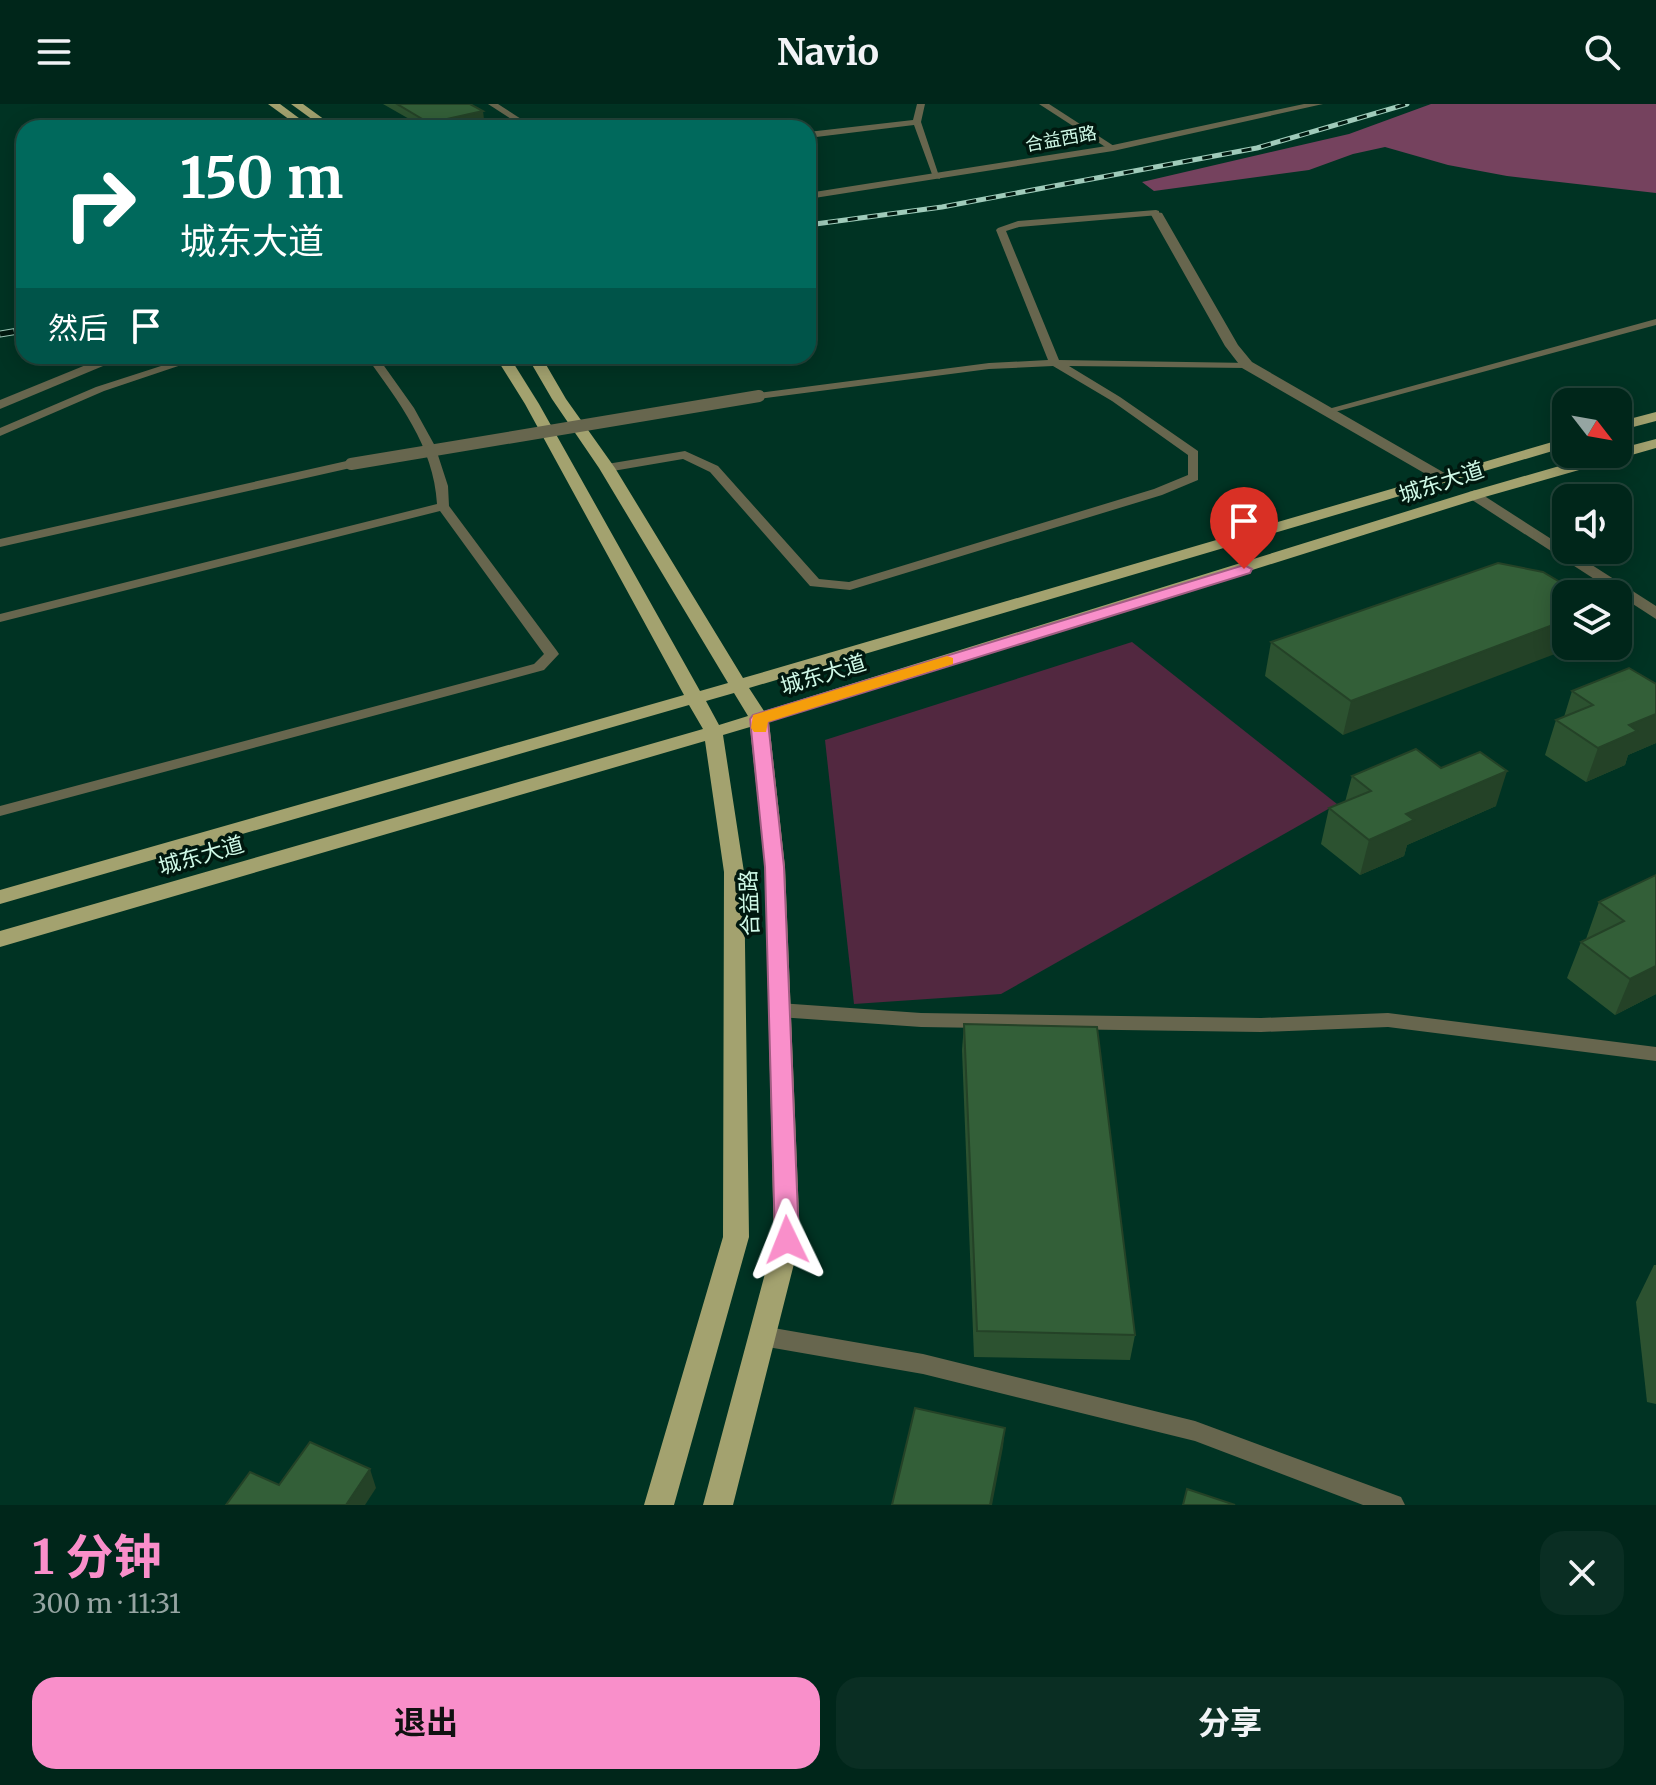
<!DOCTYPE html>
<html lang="zh">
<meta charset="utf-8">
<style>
:root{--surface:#00261a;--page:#0a2e23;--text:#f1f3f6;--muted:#95a5a2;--line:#224339;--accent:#f98fca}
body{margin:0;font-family:Merriweather,"Noto Sans SC",serif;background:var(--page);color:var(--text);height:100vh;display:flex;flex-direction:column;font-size:30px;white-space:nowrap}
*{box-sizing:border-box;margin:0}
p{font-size:26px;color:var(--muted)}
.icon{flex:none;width:44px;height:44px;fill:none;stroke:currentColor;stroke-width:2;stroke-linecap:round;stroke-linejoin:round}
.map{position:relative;height:1401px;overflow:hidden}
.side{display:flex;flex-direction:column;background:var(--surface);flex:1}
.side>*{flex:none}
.banner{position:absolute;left:16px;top:16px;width:800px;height:244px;border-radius:24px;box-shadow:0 4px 20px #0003,0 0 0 2px var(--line);background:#00695c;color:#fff;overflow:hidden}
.needle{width:52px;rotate:121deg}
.controls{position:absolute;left:1552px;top:284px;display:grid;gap:16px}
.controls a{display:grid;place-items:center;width:80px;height:80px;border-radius:16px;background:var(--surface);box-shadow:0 4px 20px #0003,0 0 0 2px var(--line);font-size:40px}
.pin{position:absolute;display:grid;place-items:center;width:68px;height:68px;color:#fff;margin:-82px -34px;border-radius:50% 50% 50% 0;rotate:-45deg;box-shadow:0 0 8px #0007}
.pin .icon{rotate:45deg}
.me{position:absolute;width:88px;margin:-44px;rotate:358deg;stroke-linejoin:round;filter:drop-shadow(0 0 6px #0008)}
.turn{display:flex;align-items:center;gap:28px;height:168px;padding:0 32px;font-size:36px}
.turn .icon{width:104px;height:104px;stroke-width:2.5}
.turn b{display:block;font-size:56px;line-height:68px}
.then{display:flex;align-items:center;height:76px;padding:0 32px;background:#0003;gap:16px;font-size:30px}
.round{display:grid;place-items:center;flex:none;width:84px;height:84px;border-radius:24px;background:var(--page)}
.headline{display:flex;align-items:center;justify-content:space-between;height:136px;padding:0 32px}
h1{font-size:48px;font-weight:700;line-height:60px;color:var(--accent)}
.action{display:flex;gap:16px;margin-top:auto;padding:16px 32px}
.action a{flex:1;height:92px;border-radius:24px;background:var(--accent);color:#111;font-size:32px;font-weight:700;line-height:92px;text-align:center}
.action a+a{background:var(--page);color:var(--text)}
header{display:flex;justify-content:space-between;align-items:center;height:104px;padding:0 32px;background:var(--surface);font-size:36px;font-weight:700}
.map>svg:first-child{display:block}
</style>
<header><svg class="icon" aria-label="menu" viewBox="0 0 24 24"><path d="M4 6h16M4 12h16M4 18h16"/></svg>Navio<svg class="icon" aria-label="search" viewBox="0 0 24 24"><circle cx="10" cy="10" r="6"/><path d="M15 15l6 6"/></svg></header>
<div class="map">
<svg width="1656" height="1401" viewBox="0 0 1656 1401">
<rect width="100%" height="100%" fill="#003323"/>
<!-- green -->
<polygon fill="#522840" points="1132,538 1337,700 1001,890 854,900 825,636"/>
<!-- forest -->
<polygon fill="#75425e" points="1431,0 1656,0 1656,89 1507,72 1448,61 1385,43 1353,50 1309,66 1154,87 1142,78 1349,30"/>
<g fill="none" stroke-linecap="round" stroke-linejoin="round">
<!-- service -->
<g fill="#67664e" fill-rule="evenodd">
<polygon points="488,0 498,0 535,24 525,24"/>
<polygon points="917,0 925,0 921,18 940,75 933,73 914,21 808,34 808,28 913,16"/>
<polygon points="1039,0 1049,0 1117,44 1110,46"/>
<polygon points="1156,106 1159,107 1159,111 1019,123 1006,127 1059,256 1251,259 1253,261 1247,264 1069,262 1120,293 1198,347 1198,376 1162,391 850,486 810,482 710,368 683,355 607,368 601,364 607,360 685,347 718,362 819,475 849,478 1154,385 1188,371 1188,351 1112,297 1053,262 989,265 759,295 753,292 759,289 989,259 1048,256 996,126 998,124 1018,117"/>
<polygon points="1656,215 1656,221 1331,309 1321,307"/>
<polygon points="192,252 208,252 104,287 0,332 0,324 96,283"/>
<path d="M366,252H377L414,304L435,342L448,382L449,402L557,547L559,550L544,566L0,712V702L534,560L544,550L440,407L0,518V510L437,400C434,342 398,297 366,252Z"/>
<polygon points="351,356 357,360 355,363 0,443 0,435"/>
<polygon points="779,899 921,909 1261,914 1388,909 1656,943 1656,957 1388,923 1261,928 921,923 779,913 773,911 770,906 773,901"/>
<polygon points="762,1222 923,1250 1195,1317 1401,1393 1405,1401 1363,1401 1195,1337 923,1270 762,1242 754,1239 751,1232 754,1225"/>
</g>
<!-- minor -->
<g fill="#67664e" fill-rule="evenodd">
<polygon points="1152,107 1162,109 1238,241 1252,258 1448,371 1448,377 1438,377 1242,264 1225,242 1150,109"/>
<polygon points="1475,386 1656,502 1656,515 1469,394 1469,388"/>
</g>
<!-- tertiary -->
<g fill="#67664e" fill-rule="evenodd">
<polygon points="1304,0 1323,0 1113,47 808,95 808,89 1113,41"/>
<polygon points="108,252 127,252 0,305 0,296"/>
</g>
<!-- primary -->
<g fill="#a3a26f" fill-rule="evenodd">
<polygon points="268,0 280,0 311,23 301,24"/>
<polygon points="291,0 303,0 336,24 324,24"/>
<path d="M495,252H509L539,300L700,587L728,579L599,364L552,295L527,252H541L566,295L615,364L743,574L1566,334V343L749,584L764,607L1469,388L1601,350H1618V345L1656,335V344L1481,394L769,618L785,763L800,1136L733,1401H703L774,1136L765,763L750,623L723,631L744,768L749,1133L674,1401H644L723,1133L724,768L705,637L0,843V827L703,625L689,601L0,800V786L684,591L525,300ZM734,589L748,612L719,621L706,597Z"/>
<polygon points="1656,308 1656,317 1618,327 1618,318"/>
</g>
<defs>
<polyline id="rail-far1" points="808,121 942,103 1257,44 1407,0"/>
<polyline id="rail" points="0,230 24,226"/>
</defs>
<!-- rail-far1 casing -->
<use href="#rail-far1" stroke="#9fcbba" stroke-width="5"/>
<!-- rail casing -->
<use href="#rail" stroke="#9fcbba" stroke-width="7"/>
<!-- rail-far1 -->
<use href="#rail-far1" stroke="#00180f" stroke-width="3" stroke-dasharray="10" stroke-linecap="butt"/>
<!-- rail -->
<use href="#rail" stroke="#00180f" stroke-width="5" stroke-dasharray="14" stroke-linecap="butt"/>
<!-- service-bridge -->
<polyline stroke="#67664e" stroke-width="12" points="351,360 759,292"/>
</g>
<!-- wall -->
<g fill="#2c5230">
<polygon points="383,0 470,0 484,15 446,24 425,24"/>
<polygon points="1543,468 1343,631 1265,572 1271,538"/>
<polygon points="1656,580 1656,639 1628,651 1625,661 1586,678 1545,651 1556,616 1564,613 1572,587"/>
<polygon points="1352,672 1496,702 1407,741 1404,752 1360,771 1321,740 1329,704 1345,698"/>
<polygon points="1656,771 1656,890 1615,911 1567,874 1581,838 1586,835 1599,798"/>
<polygon points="964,920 1135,1231 1130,1256 974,1253 962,946"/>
<polygon points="1654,1161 1656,1161 1656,1300 1647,1298 1636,1198"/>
</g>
<!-- shaded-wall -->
<g fill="#244227">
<polygon points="483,7 484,15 446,24 430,24 429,19"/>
<polygon points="1566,516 1566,542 1576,542 1343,631 1351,597"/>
<polygon points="1656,610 1656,639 1628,651 1625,661 1586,678 1598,644 1629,621"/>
<polygon points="1507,667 1496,702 1407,741 1404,752 1360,771 1369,736 1406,710"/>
<polygon points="1656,862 1656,890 1615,911 1630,875"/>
<polygon points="1005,1324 1003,1343 992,1401 990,1401"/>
<polygon points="370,1365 376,1384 365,1401 346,1401"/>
</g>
<!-- building -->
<g fill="#335f38" stroke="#244227" stroke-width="2">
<polygon points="397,0 470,0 483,7 429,19"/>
<polygon points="511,19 542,23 540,24 505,24"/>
<polygon points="1498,459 1543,468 1580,490 1566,490 1566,516 1351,597 1271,538"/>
<polygon points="1629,564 1656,580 1656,610 1629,621 1637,627 1598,644 1556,616 1593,601 1572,587"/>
<polygon points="1416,645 1441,664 1480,648 1507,667 1406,710 1414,716 1369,736 1329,704 1371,687 1352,672"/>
<polygon points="1656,771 1656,862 1630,875 1581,838 1624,817 1599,798"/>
<polygon points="964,920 1097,923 1135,1231 977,1227"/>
<polygon points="915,1304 1005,1324 990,1401 892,1401"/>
<polygon points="310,1338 370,1365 346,1401 226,1401 250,1368 279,1381"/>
<polygon points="1187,1385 1235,1401 1183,1401"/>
</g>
<!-- route -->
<polygon fill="#f98fca" stroke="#a25d83" stroke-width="2" points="1244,461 1252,465 1250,469 768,618 784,763 799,1136 795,1143 787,1146 778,1143 775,1136 765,763 750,615 753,611"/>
<!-- slow -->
<polygon fill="#f59e0b" points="947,552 953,554 953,560 768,618 766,628 754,628 751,624 753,611"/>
<g text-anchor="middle" stroke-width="7" stroke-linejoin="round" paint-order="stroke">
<!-- far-street labels -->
<g font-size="18" fill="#cff9e7" stroke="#00180f">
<text transform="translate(1061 35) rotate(-10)" y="6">合益西路</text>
</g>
<!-- street labels -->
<g font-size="22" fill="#cff9e7" stroke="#00180f">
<text transform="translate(1441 378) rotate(-18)" y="8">城东大道</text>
<text transform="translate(823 570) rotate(-17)" y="8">城东大道</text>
<text transform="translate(201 751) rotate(-16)" y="8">城东大道</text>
<text transform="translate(749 799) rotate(-92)" y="8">合益路</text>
</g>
</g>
</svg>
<div class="controls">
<a><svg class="needle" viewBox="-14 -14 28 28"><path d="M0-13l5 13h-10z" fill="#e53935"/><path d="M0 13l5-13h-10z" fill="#95a5a2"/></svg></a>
<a><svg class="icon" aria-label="sound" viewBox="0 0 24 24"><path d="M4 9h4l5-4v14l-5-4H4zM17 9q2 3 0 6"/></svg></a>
<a><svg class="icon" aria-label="layers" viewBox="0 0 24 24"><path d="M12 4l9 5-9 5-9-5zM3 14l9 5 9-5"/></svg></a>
</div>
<div class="pin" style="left:1244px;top:465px;background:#d93025"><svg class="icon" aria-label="arrive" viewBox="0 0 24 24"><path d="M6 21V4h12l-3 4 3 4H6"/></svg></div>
<svg class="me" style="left:787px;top:1136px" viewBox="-20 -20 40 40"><path d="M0-17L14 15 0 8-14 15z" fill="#f98fca" stroke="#fff" stroke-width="4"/></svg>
<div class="banner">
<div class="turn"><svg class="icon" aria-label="right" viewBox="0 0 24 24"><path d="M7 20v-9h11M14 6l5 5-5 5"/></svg><div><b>150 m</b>城东大道</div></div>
<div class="then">然后<svg class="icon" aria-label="arrive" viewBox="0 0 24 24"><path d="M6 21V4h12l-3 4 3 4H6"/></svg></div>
</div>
</div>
<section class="side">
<div class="headline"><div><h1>1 分钟</h1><p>300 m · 11:31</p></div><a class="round"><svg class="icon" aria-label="close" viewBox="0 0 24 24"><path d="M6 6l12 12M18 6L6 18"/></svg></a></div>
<div class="action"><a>退出</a><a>分享</a></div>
</section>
